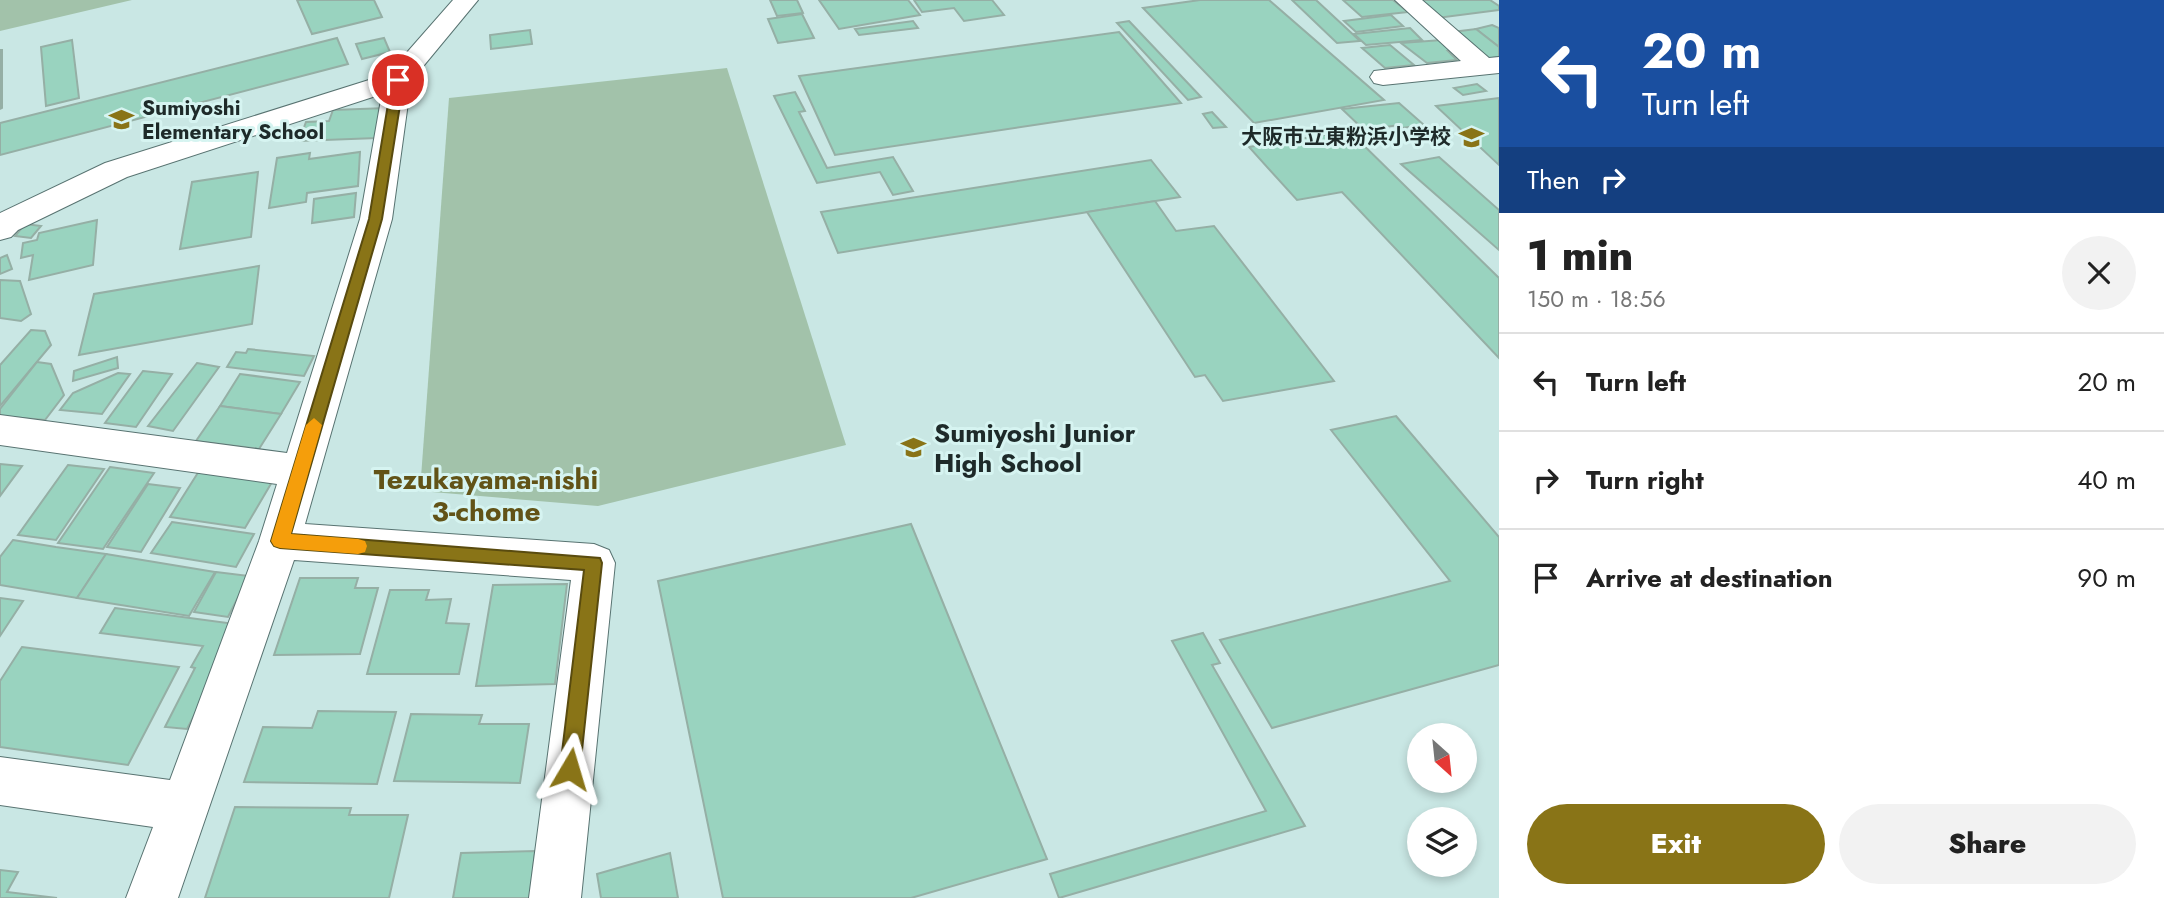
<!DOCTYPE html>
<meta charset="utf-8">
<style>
:root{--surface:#fff;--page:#f2f2f2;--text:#222;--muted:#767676;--line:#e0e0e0;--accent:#897417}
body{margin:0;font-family:Jost,"Noto Sans JP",sans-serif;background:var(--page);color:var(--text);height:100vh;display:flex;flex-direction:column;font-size:26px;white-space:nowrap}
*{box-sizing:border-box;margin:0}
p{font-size:23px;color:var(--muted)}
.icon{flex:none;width:38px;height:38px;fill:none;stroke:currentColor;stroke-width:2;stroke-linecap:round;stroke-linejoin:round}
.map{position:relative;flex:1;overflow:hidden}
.details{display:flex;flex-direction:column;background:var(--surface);width:665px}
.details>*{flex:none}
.guide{background:#1a4fa0;color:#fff;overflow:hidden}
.needle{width:46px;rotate:153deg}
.tools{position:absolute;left:1407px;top:723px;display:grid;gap:14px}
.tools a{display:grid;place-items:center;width:70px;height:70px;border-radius:50%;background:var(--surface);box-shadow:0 4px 10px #0003;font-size:35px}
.pin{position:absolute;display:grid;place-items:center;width:60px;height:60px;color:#fff;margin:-30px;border:4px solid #fff;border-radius:50%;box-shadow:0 2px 7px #0007}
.me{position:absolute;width:77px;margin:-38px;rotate:7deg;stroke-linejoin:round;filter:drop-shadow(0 0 5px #0008)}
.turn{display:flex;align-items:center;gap:24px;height:147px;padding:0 28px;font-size:32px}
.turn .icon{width:91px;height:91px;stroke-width:2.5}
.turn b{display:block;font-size:49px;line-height:60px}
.then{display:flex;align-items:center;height:66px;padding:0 28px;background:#0003;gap:14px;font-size:26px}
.round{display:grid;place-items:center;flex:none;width:74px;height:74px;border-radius:37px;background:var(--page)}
.headline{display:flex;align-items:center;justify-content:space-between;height:119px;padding:0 28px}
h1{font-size:42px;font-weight:800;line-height:52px}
.button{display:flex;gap:14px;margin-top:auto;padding:14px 28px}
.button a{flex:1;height:80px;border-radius:42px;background:var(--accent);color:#fff;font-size:28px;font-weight:800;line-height:80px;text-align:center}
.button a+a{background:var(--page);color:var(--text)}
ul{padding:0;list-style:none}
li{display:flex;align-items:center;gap:21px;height:98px;padding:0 28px;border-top:2px solid var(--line)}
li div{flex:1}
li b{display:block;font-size:26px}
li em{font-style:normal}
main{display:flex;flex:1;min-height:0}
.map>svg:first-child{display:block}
</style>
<main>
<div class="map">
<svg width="1499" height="898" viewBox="0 0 1499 898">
<rect width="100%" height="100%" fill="#c9e7e4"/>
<!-- green -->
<g fill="#a2c2aa">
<polygon points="0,0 132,0 0,31"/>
<polygon points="727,68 846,445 598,506 420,491 449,98"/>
</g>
<!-- building -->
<g fill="#99d3bf" stroke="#95afa5" stroke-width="2">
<polygon points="297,0 374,0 382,17 312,34"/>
<polygon points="770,0 797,0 803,13 777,16"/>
<polygon points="819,0 908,0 920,15 839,29"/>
<polygon points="914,0 992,0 1004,15 964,21 954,8 922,12"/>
<polygon points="1200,0 1269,0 1384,100 1254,123 1143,8"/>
<polygon points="1292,0 1316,0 1360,41 1337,43"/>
<polygon points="1343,0 1393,0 1408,12 1362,17"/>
<polygon points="1417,0 1490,0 1499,6 1499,10 1437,18"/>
<polygon points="802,14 814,38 778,43 768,19"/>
<polygon points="1391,15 1403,26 1356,32 1344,21"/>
<polygon points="913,21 918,28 859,35 855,29"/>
<polygon points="1129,21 1201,97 1188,100 1117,23"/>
<polygon points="1492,25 1499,28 1499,47 1476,29"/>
<polygon points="1410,28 1422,40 1366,45 1354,34"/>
<polygon points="1476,29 1499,47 1499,57 1485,59 1452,32"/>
<polygon points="530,30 532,44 491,49 490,35"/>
<polygon points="1119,32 1181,103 835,155 799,76"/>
<polygon points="337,38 348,64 0,155 0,123"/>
<polygon points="384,38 390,52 362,59 356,44"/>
<polygon points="72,40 79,98 46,106 41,47"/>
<polygon points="1442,40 1454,51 1448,51 1457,60 1427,63 1401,43"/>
<polygon points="1390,45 1414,65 1385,68 1362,48"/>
<polygon points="0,50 2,50 2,108 0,109"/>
<polygon points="1477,84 1486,91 1463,95 1454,88"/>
<polygon points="795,92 805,111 799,112 827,168 893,157 913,191 893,195 880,172 817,183 774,96"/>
<polygon points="1499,98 1499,165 1436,106"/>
<polygon points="1399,103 1424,125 1402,128 1399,125 1364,130 1342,109"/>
<polygon points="386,108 377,138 299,141 306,122 329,121 333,110"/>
<polygon points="1212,112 1226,127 1213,128 1203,114"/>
<polygon points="1349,131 1499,278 1499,358 1342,192 1297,200 1249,147"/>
<polygon points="360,152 358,186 307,193 306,202 269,208 277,158 310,153 309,159"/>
<polygon points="1439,157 1499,210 1499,250 1401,164"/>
<polygon points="1151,160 1180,197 838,253 821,212"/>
<polygon points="258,172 251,237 180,249 192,182"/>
<polygon points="356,193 354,217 312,223 314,199"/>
<polygon points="1155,201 1176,231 1214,226 1334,381 1223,401 1205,375 1195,377 1087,212"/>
<polygon points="97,220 93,265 29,280 33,255 21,258 23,243 37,240 39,233"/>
<polygon points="25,224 41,226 31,238 15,236"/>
<polygon points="7,255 12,269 0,274 0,258"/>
<polygon points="259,266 252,324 79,355 94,294"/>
<polygon points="0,280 20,281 31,314 21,321 0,318"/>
<polygon points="31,330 45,331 51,345 0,406 0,365"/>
<polygon points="248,349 314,356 304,376 227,367 236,352 246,353"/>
<polygon points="117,357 118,368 73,381 74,371"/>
<polygon points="37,362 51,364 64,395 45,420 0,416 0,409"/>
<polygon points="197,363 219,367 173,431 148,426"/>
<polygon points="143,371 172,374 136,427 105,423"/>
<polygon points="118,373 130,374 102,414 60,410 73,393"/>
<polygon points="240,374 300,382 281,414 220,406"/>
<polygon points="220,406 281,414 259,449 196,441"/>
<polygon points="1396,416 1499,537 1499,665 1272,728 1220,640 1450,581 1331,430"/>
<polygon points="0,464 22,466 0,496"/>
<polygon points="68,465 104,469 56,540 18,535"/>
<polygon points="110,467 154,473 103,549 58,543"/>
<polygon points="199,471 272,482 245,528 170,517"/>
<polygon points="148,484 180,488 141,552 107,547"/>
<polygon points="172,522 254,534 236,567 151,553"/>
<polygon points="911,524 1047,859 911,898 723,898 658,581"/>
<polygon points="13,540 56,547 106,554 77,598 0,585 0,557"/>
<polygon points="106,554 215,572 189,616 77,598"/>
<polygon points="216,572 249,576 228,617 194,612"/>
<polygon points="300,578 358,578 355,588 378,588 360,654 274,655"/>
<polygon points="567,584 555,684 476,686 493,585"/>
<polygon points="390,590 429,590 426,600 451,599 446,623 469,624 459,674 367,674"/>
<polygon points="0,598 23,601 0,636"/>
<polygon points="115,608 235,624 210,673 216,674 187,729 165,727 195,668 191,667 203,646 100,633"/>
<polygon points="1203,633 1220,663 1212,665 1305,826 1059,898 1050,874 1266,811 1172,641"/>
<polygon points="22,647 179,667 128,765 0,747 0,681"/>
<polygon points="318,711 396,712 377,784 244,782 263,727 312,728"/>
<polygon points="411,714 482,715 479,724 529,724 520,783 394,781"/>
<polygon points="235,807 351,808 349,815 408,815 389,898 205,898"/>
<polygon points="535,851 530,898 453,898 461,853"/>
<polygon points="670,853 678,898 601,898 597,874"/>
<polygon points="0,870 18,872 7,892 57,898 0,898"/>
</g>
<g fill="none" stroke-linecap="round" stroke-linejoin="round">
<defs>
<g id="minor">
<polygon points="453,0 478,0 411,81 392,219 305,524 594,544 609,550 615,563 581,898 529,898 571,580 294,560 178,898 126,898 153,827 0,805 0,757 170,780 259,541 277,484 0,445 0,415 287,453 360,219 382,94 127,177 18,230 11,237 0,240 0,213 105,163 388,74"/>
<polygon points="1395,0 1422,0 1489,58 1499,57 1499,73 1383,85 1374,83 1370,77 1374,71 1461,61"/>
</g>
</defs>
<!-- minor casing -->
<use href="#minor" stroke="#587371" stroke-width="2"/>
<!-- minor -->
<use href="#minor" fill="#fff" fill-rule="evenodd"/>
</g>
<!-- route -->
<polygon fill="#897417" stroke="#594b0f" stroke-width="2" points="398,76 404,80 382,219 291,534 600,558 602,563 580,769 577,776 570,779 563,776 560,769 584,570 280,548 274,546 271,541 369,219 392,80"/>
<!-- slow -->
<polygon fill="#f59e0b" points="314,418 322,425 291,534 358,539 365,541 367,546 365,552 358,554 280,548 274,546 271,541 306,425"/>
<!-- icons -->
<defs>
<symbol id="school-bare" viewBox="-9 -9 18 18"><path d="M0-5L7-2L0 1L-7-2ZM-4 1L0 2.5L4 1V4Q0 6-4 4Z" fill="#897417" stroke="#d6f4f1" stroke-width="2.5" paint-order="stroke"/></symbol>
</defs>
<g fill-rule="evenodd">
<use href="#school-bare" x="104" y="102" width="35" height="35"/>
<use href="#school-bare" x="1454" y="120" width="35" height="35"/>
<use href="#school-bare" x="896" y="430" width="35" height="35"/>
</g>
<g text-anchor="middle" stroke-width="6" stroke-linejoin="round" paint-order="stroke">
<!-- far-poi labels -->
<g font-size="21" font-weight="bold" fill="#1e2a29" stroke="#d6f4f1" text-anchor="start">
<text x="142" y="115">Sumiyoshi<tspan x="142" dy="24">Elementary School</tspan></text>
<text x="1451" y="144" text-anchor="end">大阪市立東粉浜小学校</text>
</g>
<!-- poi labels -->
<g font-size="26" font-weight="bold" fill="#1e2a29" stroke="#d6f4f1" text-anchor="start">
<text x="934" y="442">Sumiyoshi Junior<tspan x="934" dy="30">High School</tspan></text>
</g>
<!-- neighbourhood labels -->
<g font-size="28" font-weight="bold" fill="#625317" stroke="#d6f4f1">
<text x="486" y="489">Tezukayama-nishi<tspan x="486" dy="32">3-chome</tspan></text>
</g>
</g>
</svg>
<div class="tools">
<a><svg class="needle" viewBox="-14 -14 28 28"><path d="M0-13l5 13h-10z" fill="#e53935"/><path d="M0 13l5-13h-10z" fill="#767676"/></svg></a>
<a><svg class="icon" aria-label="layers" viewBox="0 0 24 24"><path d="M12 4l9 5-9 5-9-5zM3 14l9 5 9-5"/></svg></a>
</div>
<div class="pin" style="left:398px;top:80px;background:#d93025"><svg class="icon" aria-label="arrive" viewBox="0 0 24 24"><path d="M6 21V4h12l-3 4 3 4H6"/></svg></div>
<svg class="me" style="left:570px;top:769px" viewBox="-20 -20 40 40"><path d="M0-17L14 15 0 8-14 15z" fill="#897417" stroke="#fff" stroke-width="4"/></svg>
</div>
<section class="details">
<div class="guide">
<div class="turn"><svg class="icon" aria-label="left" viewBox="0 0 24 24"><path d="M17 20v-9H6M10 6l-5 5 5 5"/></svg><div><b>20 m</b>Turn left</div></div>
<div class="then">Then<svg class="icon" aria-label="right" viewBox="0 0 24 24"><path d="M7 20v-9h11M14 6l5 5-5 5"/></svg></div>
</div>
<div class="headline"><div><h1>1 min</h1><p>150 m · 18:56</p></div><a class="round"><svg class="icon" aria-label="close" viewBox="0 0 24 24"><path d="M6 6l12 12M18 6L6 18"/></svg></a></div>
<ul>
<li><svg class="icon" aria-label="left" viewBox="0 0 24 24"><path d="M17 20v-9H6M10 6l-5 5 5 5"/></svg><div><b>Turn left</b></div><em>20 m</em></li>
<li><svg class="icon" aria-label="right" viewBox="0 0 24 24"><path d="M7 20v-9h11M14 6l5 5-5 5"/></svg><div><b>Turn right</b></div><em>40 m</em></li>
<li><svg class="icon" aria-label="arrive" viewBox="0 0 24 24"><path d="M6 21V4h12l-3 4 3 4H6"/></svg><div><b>Arrive at destination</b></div><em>90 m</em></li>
</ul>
<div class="button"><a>Exit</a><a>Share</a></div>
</section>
</main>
